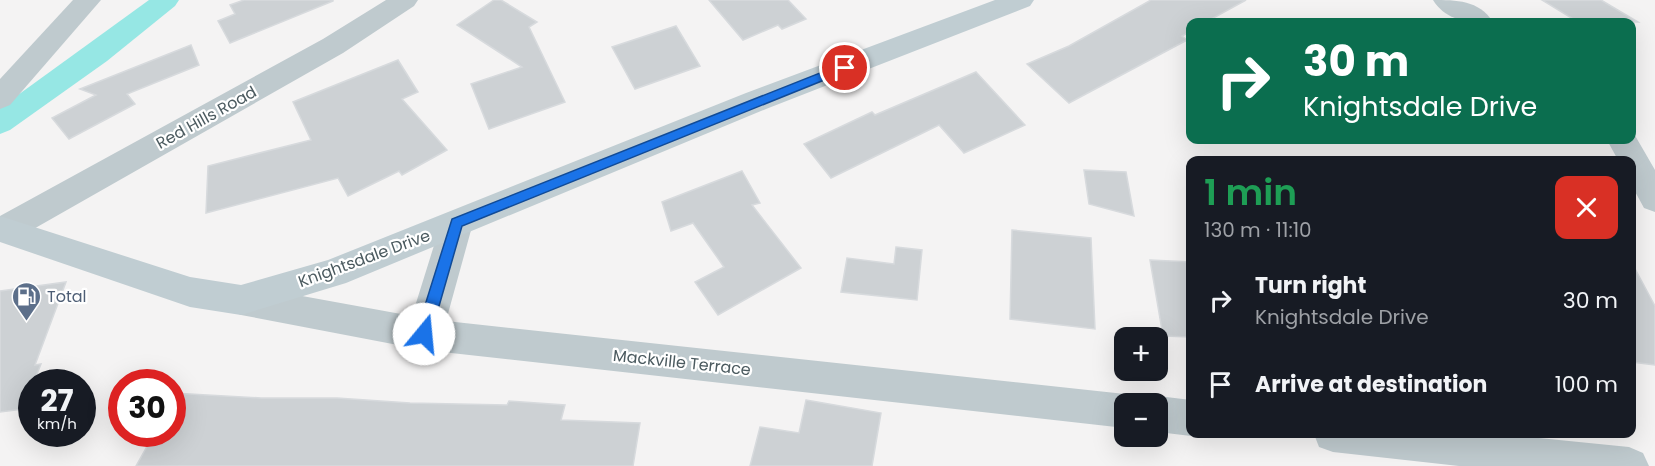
<!DOCTYPE html>
<meta charset="utf-8">
<style>
:root{--surface:#171b24;--page:#242831;--text:#f1f3f6;--muted:#9ea1a6}
body{margin:0;font-family:Poppins,sans-serif;background:var(--page);color:var(--text);height:100vh;display:flex;flex-direction:column;font-size:22px;white-space:nowrap}
*{box-sizing:border-box;margin:0}
p{font-size:20px;color:var(--muted)}
.icon{flex:none;width:33px;height:33px;fill:none;stroke:currentColor;stroke-width:2;stroke-linecap:round;stroke-linejoin:round}
.map{position:relative;flex:1;overflow:hidden}
.sheet{position:absolute;left:1186px;top:156px;width:450px;height:282px;display:flex;flex-direction:column;background:var(--surface);border-radius:12px;box-shadow:0 6px 24px #0002}
.sheet>*{flex:none}
.guide{position:absolute;left:1186px;top:18px;width:450px;height:126px;border-radius:12px;box-shadow:0 6px 24px #0002;background:#0b6e4f;color:#fff;overflow:hidden}
.buttons{position:absolute;left:1114px;top:327px;display:grid;gap:12px}
.buttons a{display:grid;place-items:center;width:54px;height:54px;border-radius:12px;background:var(--surface);box-shadow:0 6px 24px #0002;font-size:30px}
.speed{position:absolute;left:18px;top:369px;display:flex;gap:12px;font-size:30px;font-weight:700;text-align:center}
.speed>*{display:grid;place-content:center;width:78px;height:78px;border-radius:50%;background:var(--surface);box-shadow:0 6px 24px #0002;line-height:1}
.speed small{font-size:15px;font-weight:400}
.speed .limit{border:9px solid #d22;background:#fff;color:#111}
.pin{position:absolute;display:grid;place-items:center;width:51px;height:51px;color:#fff;margin:-26px;border:3px solid #fff;border-radius:50%;box-shadow:0 2px 6px #0007}
.me{position:absolute;width:66px;margin:-33px;rotate:17deg;stroke-linejoin:round;filter:drop-shadow(0 0 4px #0008)}
.turn{display:flex;align-items:center;gap:21px;height:126px;padding:0 18px;font-size:27px}
.turn .icon{width:78px;height:78px;stroke-width:2.5}
.turn b{display:block;font-size:42px;line-height:51px}
.round{display:grid;place-items:center;flex:none;width:63px;height:63px;border-radius:12px;background:var(--page)}
.head{display:flex;align-items:center;justify-content:space-between;height:102px;padding:0 18px}
h1{font-size:36px;font-weight:600;line-height:45px;color:#1e9e55}
ul{padding:0;list-style:none}
li{display:flex;align-items:center;gap:18px;height:84px;padding:0 18px}
li div{flex:1}
li b{display:block;font-size:22px}
li em{font-style:normal}
.map>svg:first-child{display:block}
</style>
<div class="map">
<svg width="1655" height="466" viewBox="0 0 1655 466">
<rect width="100%" height="100%" fill="#f4f3f3"/>
<g fill="none" stroke-linecap="round" stroke-linejoin="round">
<!-- canal -->
<polygon fill="#96e7e4" fill-rule="evenodd" points="149,0 179,0 175,6 107,61 10,130 0,134 0,108"/>
</g>
<!-- building -->
<g fill="#cdd1d4" stroke="#d7dadd" stroke-width="1.5">
<polygon points="244,0 333,0 333,1 230,43 218,21 235,14 230,5"/>
<polygon points="494,0 501,0 537,22 529,27 565,102 489,129 471,84 522,67 457,25"/>
<polygon points="709,0 788,0 806,19 782,29 778,25 743,40"/>
<polygon points="1151,0 1246,0 1206,22 1191,22 1191,31 1182,36 1187,40 1069,103 1027,64 1069,46"/>
<polygon points="1542,0 1601,0 1638,22 1578,22"/>
<polygon points="676,26 700,66 635,89 612,47"/>
<polygon points="191,45 199,65 127,94 135,104 69,139 52,118 96,95 80,89"/>
<polygon points="398,60 418,92 402,99 447,150 402,175 399,171 348,196 338,178 206,213 208,166 311,140 293,102"/>
<polygon points="976,72 1025,125 964,153 939,125 831,178 804,144 872,112 875,115"/>
<polygon points="1084,170 1126,172 1134,216 1089,204"/>
<polygon points="742,171 760,203 752,205 801,268 718,315 695,282 724,267 693,223 671,231 662,202"/>
<polygon points="1012,230 1091,238 1095,329 1010,319"/>
<polygon points="896,247 922,250 917,300 841,292 847,258 894,264"/>
<polygon points="1150,260 1191,262 1191,337 1163,336"/>
<polygon points="1632,263 1655,306 1655,365 1632,362"/>
<polygon points="66,282 35,365 41,364 23,409 0,412 0,291"/>
<polygon points="172,393 261,398 337,398 410,403 507,405 509,401 565,405 561,420 640,423 633,466 136,466 154,434 172,434"/>
<polygon points="806,400 881,413 872,466 750,466 760,427 799,433"/>
</g>
<g fill="none" stroke-linecap="round" stroke-linejoin="round">
<!-- minor -->
<g fill="#bfcace" fill-rule="evenodd">
<polygon points="73,0 101,0 10,105 0,109 0,79"/>
<path d="M1433,0C1456,0 1479,0 1493,22C1470,24 1446,21 1433,0Z"/>
<polygon points="1633,132 1655,170 1655,212 1644,208 1632,186 1632,160 1618,160 1607,140 1632,140"/>
<polygon points="457,210 469,214 473,223 446,321 1125,394 1138,399 1141,404 1125,404 1125,428 424,350 241,315 229,310 224,300 229,290 241,285 412,316 441,223 445,214"/>
<polygon points="1158,396 1191,400 1191,434 1197,434 1191,436 1158,432 1158,404 1144,404"/>
<polygon points="1314,434 1500,434 1629,447 1643,453 1649,466 1459,466 1333,452 1319,447"/>
</g>
<!-- tertiary -->
<polygon fill="#bfcace" fill-rule="evenodd" points="386,0 418,0 414,6 343,53 16,239 0,242 0,216 323,39"/>
<!-- secondary -->
<polygon fill="#c0cdd2" fill-rule="evenodd" points="995,0 1034,0 1030,6 766,109 346,283 241,315 190,307 0,242 0,216 190,277 241,285 328,260 746,93"/>
</g>
<!-- route -->
<polygon fill="#1a73e8" stroke="#114b97" stroke-width="1.5" points="845,63 851,68 849,70 462,226 431,334 424,340 419,338 416,334 452,219"/>
<!-- icons -->
<defs>
<symbol id="fuel-pin" viewBox="-11 -11 22 30"><path d="M0 17L-7.5 6A9.5 9.5 0 1 1 7.5 6Z" fill="#5c6f8a" stroke="#fff"/><path d="M-5.5-6h7V0h2V4h1.3V-2.5L3-4.5l.8-.8L6-3V5H2.5V1h-1V6h-7ZM-4.2-4.7v3.2H.2V-4.7Z" fill="#fff"/></symbol>
</defs>
<g fill-rule="evenodd">
<use href="#fuel-pin" x="10" y="280" width="33" height="45"/>
</g>
<g text-anchor="middle" stroke-width="4.5" stroke-linejoin="round" paint-order="stroke">
<!-- street labels -->
<g font-size="16" fill="#4b5a5f" stroke="#fff">
<text transform="translate(206 117) rotate(-29)" y="6">Red Hills Road</text>
<text transform="translate(364 258) rotate(-20)" y="6">Knightsdale Drive</text>
<text transform="translate(682 362) rotate(6)" y="6">Mackville Terrace</text>
</g>
<!-- service labels -->
<g font-size="16" fill="#4e5e75" stroke="#fff" text-anchor="start">
<text x="47" y="302">Total</text>
</g>
</g>
</svg>
<div class="buttons">
<a>+</a>
<a>−</a>
</div>
<div class="speed"><div>27<small>km/h</small></div><div class="limit">30</div></div>
<div class="pin" style="left:845px;top:68px;background:#d93025"><svg class="icon" aria-label="arrive" viewBox="0 0 24 24"><path d="M6 21V4h12l-3 4 3 4H6"/></svg></div>
<svg class="me" style="left:424px;top:334px" viewBox="-20 -20 40 40"><circle r="19" fill="#fff"/><path d="M0-13L10 11 0 6-10 11z" fill="#1a73e8"/></svg>
<div class="guide">
<div class="turn"><svg class="icon" aria-label="right" viewBox="0 0 24 24"><path d="M7 20v-9h11M14 6l5 5-5 5"/></svg><div><b>30 m</b>Knightsdale Drive</div></div>
</div>
<section class="sheet">
<div class="head"><div><h1>1 min</h1><p>130 m · 11:10</p></div><a class="round" style="background:#d93025;color:#fff"><svg class="icon" aria-label="close" viewBox="0 0 24 24"><path d="M6 6l12 12M18 6L6 18"/></svg></a></div>
<ul>
<li><svg class="icon" aria-label="right" viewBox="0 0 24 24"><path d="M7 20v-9h11M14 6l5 5-5 5"/></svg><div><b>Turn right</b><p>Knightsdale Drive</p></div><em>30 m</em></li>
<li><svg class="icon" aria-label="arrive" viewBox="0 0 24 24"><path d="M6 21V4h12l-3 4 3 4H6"/></svg><div><b>Arrive at destination</b></div><em>100 m</em></li>
</ul>
</section>
</div>
